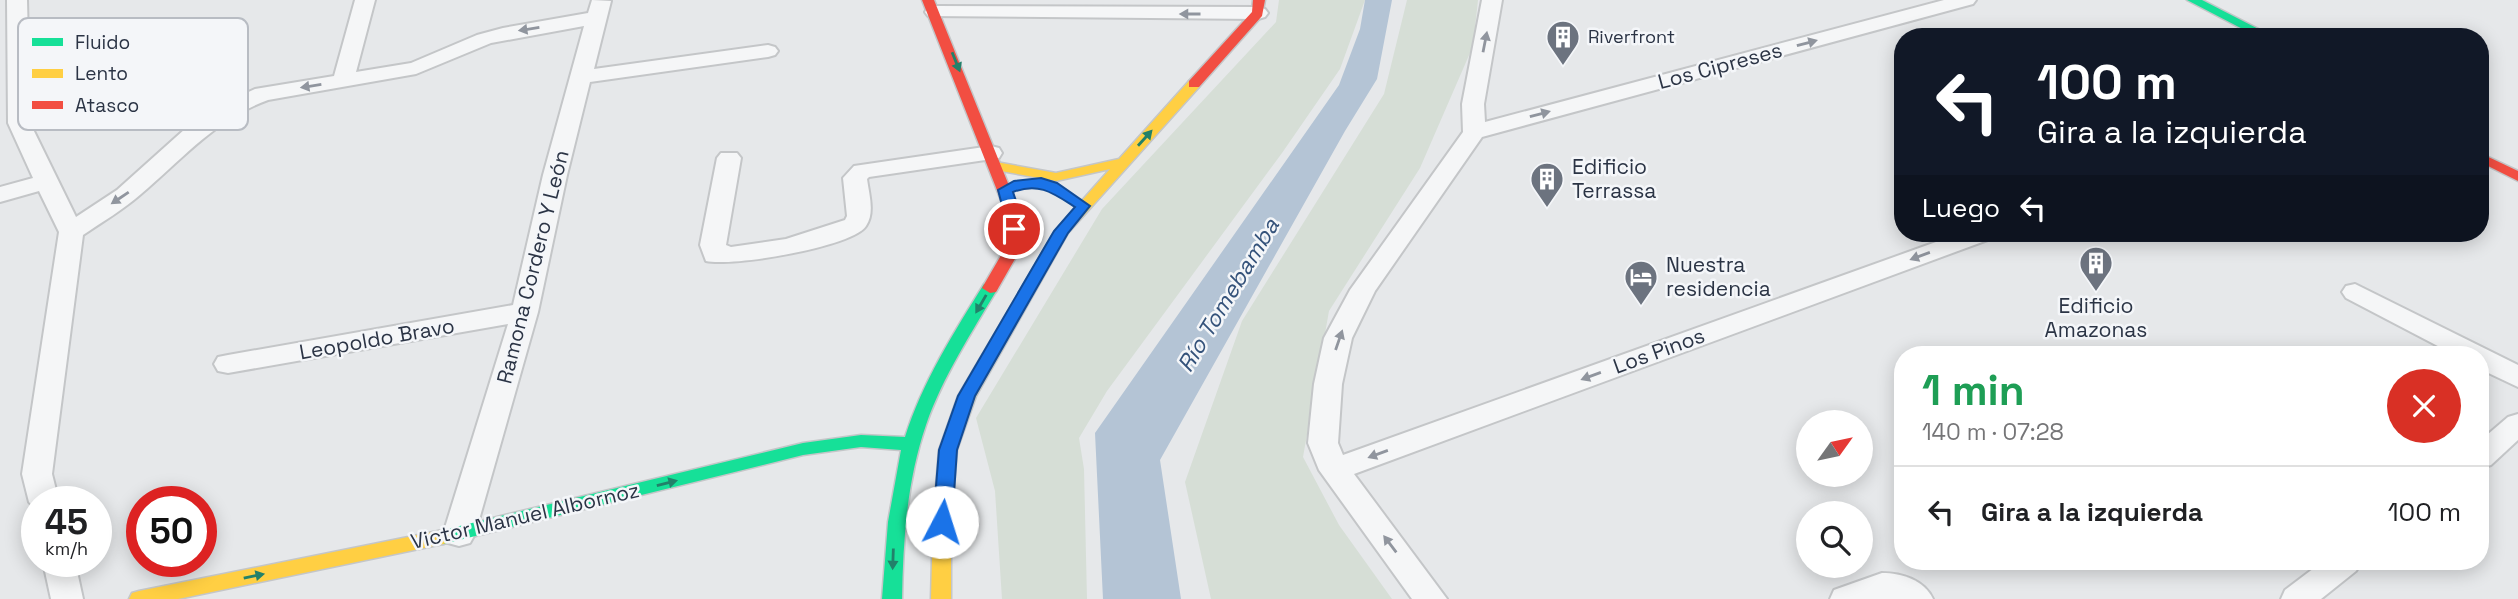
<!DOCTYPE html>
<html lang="es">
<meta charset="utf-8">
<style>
:root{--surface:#fff;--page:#f6f6f6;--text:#202124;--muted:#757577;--line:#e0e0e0}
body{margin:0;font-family:"Space Grotesk",sans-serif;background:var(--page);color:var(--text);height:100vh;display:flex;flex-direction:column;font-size:26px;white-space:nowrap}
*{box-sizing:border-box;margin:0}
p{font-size:23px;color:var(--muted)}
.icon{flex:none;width:38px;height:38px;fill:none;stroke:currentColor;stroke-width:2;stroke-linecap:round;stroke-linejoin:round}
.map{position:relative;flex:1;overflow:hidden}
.drawer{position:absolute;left:1894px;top:346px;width:595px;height:224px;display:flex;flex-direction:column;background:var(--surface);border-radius:28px;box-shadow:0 4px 18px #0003}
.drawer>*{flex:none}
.guide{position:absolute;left:1894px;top:28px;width:595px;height:214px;border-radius:28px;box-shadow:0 4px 18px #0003;background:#111827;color:#fff;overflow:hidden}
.needle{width:46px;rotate:57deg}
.controls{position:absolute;left:1796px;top:410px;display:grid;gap:14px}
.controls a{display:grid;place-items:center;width:77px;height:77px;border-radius:50%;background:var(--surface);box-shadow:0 4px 18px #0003;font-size:35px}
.speed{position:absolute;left:21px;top:486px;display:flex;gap:14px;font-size:35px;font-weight:700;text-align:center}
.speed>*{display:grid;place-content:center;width:91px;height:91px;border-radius:50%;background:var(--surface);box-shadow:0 4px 18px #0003;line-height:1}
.speed small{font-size:18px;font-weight:400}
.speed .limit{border:10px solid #d22;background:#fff;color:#111}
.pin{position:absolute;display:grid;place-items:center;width:60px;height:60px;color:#fff;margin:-30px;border:4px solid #fff;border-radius:50%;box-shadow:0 2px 7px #0007}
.me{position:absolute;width:77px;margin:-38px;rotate:5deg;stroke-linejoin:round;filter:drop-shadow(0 0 5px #0008)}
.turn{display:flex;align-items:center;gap:24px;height:147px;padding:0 28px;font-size:32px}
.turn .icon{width:91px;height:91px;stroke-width:2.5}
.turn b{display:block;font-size:49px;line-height:60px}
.then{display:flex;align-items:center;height:66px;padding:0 28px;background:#0003;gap:14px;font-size:26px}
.round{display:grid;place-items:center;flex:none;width:74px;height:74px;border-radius:37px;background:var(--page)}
.headline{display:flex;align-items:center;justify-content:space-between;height:119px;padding:0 28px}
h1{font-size:42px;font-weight:700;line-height:52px;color:#1e9e55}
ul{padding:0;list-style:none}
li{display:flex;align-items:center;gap:21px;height:91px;padding:0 28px;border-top:2px solid var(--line)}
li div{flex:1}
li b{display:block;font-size:26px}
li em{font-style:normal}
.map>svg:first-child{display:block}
</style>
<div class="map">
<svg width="2518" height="599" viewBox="0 0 2518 599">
<rect width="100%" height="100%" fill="#e6e8ea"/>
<!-- green -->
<g fill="#d6ded6">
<polygon points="1279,0 1365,0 1340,69 1282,153 1107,391 1079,438 1084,469 1087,599 1002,599 995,491 976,418 1102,209 1276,22"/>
<polygon points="1407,0 1478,0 1473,46 1420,168 1329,311 1303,457 1339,525 1392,599 1211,599 1185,482 1242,321 1384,94"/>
</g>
<!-- water -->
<polygon fill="#b4c4d5" points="1365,0 1392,0 1377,79 1345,131 1160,460 1181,599 1103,599 1095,433 1339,85 1360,29"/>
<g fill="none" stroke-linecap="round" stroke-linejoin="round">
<defs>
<g id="street">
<path d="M7,0H27L30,123L76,217L117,190L185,129L218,106L255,89L334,76L355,0H375L356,72L411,63L477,35L503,28L588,13L592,0L611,1L594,69L768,45L775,47L778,51L775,55L768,57L590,82L567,175L538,312L475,534L470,543L459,546L448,543L443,534L508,324L228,373L218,371L214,364L218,357L228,355L513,305L543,175L584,26L491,43L416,74L268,100C216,119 182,159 141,194C123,210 102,222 83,235L52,474L59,502H37V511L29,502L22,474L59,232L39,191L0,202V187L33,178L8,123Z"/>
<polygon points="1482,0 1502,0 1484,104 1485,122 1944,0 1976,0 1973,4 1482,137 1375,291 1352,338 1342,384 1338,443 1343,455 1961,233 1996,233 1993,238 1354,474 1447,599 1412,599 1319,470 1308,443 1314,384 1324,338 1350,290 1463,132 1462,104"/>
<polygon points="935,6 1258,7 1265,9 1268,13 1265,17 1258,19 928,16 925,12 928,8"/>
<path d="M991,146L999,148L1002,153L999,158L869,177L867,179C869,194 875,213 866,226C853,247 731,267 706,261L700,245L717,158L721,153H737L741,158L726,245L731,247L786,239L845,220L847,216L843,178L854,166Z"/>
<polygon points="2355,284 2518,365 2518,387 2480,369 2480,355 2455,355 2346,298 2342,292 2346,286"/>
<polygon points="2518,414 2518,440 2491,465 2480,468 2480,441 2508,417"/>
<polygon points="43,562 75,562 83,599 51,599"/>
<polygon points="2322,562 2361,562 2356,571 2321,599 2281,599 2285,590"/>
<path d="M1882,573C1902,573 1924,580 1933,599H1830L1834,590Z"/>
</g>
<g id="fast">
<polygon points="2187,0 2202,0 2274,37 2258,37"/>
<path d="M990,283L998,288C972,332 943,376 926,425C907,480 903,541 902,599H882L888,522L901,450L861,447L803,455L443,544L436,542L434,537L436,532L443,530L803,443L861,435L905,437C922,383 954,332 984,284Z"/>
</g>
<g id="slow">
<polygon points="1194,80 1200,84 1199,87 1068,233 976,396 957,450 951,522 951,599 931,599 933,522 939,450 958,396 1055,231 1110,169 1056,181 996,170 989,166 996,162 1056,173 1119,159 1189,81"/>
<polygon points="443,530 450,532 452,537 450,542 443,544 178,599 129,599 132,593 139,591"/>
</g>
<g id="jam">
<polygon points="922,0 934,0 1020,213 1023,245 996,292 990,293 982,288 1007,245 1006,213"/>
<polygon points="1253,0 1265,0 1262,16 1199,87 1189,87 1189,81 1252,12"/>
<polygon points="2480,153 2518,171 2518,181 2480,162"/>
</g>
</defs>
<!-- street casing -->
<use href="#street" stroke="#c4c6c8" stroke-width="4"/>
<!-- fast casing -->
<use href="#fast" stroke="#c4c6c8" stroke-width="3"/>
<!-- slow casing -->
<use href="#slow" stroke="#c4c6c8" stroke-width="3"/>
<!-- jam casing -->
<use href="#jam" stroke="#c4c6c8" stroke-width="3"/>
<!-- street -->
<use href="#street" fill="#f5f6f7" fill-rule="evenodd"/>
<!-- fast -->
<use href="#fast" fill="#16e098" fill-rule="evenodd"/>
<!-- slow -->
<use href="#slow" fill="#ffcf43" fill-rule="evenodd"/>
<!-- jam -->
<use href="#jam" fill="#f24e42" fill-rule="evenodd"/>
</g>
<!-- one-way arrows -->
<defs><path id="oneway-solid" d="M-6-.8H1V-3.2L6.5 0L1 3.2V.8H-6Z" transform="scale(1.75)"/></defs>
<g fill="#90959e">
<use href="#oneway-solid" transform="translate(1190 14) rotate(180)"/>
<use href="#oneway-solid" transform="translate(529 29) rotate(171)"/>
<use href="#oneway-solid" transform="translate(1485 42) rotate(-79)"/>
<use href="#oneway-solid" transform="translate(1807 43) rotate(-15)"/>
<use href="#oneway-solid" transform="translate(311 86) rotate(171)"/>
<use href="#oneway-solid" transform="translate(1540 114) rotate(-15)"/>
<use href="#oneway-solid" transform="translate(120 198) rotate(146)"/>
<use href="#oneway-solid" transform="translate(1920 256) rotate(160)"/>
<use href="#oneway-solid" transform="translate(1339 340) rotate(-71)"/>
<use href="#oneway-solid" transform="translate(1591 376) rotate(160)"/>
<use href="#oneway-solid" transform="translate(1378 454) rotate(160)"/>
<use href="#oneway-solid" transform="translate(1390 544) rotate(-127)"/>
</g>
<g fill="#22816a">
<use href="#oneway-solid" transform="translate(956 62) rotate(68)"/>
<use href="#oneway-solid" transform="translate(1145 138) rotate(-48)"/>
<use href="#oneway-solid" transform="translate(981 304) rotate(120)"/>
<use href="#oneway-solid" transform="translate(667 483) rotate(-14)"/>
<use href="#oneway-solid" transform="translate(893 559) rotate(92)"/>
<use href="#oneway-solid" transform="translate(254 576) rotate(-12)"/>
</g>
<!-- route -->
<path fill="#1a73e8" stroke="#114b97" stroke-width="2" d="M1041,178L1057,183L1090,206L1068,233L975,396L957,450L952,522L949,527L942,529L935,527L933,522L939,450L958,396L1054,231L1075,207C1053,193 1039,182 1013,192L1020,213L1022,229L1014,233L1009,232L998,190L1014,181Z"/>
<!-- icons -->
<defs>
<symbol id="building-pin" viewBox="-11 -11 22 30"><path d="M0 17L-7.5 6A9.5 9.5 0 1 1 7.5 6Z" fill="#6c737f" stroke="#f4f6f9"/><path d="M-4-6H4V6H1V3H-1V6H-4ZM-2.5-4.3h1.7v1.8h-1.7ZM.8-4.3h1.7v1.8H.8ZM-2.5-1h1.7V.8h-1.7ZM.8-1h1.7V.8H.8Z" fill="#fff"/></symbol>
<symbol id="hotel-pin" viewBox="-11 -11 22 30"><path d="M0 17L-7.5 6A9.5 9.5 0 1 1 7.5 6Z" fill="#6c737f" stroke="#f4f6f9"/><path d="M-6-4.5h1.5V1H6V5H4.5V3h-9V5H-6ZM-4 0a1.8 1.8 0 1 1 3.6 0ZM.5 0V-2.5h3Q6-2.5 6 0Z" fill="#fff"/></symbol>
</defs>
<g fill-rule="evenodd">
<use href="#building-pin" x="1544" y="18" width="38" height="52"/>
<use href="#building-pin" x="1528" y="160" width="38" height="52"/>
<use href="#building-pin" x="2077" y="244" width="38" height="52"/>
<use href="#hotel-pin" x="1622" y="258" width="38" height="52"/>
</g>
<g text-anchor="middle" stroke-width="5" stroke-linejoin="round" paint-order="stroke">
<!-- far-poi labels -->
<g font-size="18" fill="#2b3445" stroke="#f4f6f9" text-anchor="start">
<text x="1588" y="43">Riverfront</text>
</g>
<!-- street labels -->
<g font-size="21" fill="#2b3445" stroke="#f4f6f9">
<text transform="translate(1720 66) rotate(-15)" y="7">Los Cipreses</text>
<text transform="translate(533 267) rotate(-76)" y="7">Ramona Cordero Y León</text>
<text transform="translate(377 339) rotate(-10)" y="7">Leopoldo Bravo</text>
<text transform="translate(1659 351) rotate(-20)" y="7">Los Pinos</text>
<text transform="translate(525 516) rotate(-13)" y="7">Victor Manuel Albornoz</text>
</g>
<!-- poi labels -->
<g font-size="21" fill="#2b3445" stroke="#f4f6f9" text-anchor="start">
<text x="1572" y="174">Edificio<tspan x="1572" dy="24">Terrassa</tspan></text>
<text x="1666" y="272">Nuestra<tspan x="1666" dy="24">residencia</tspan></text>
<text x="2096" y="313" text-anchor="middle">Edificio<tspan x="2096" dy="24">Amazonas</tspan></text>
</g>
<!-- water labels -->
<g font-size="23" font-style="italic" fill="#34527a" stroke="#f4f6f9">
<text transform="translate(1228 295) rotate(-59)" y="8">Río Tomebamba</text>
</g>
</g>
<!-- legend -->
<rect x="18" y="18" width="230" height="112" rx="10" fill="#f4f6f9" stroke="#b8bcc3" stroke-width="2"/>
<rect x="32" y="38" width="31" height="8" fill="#16e098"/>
<rect x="32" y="69" width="31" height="9" fill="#ffcf43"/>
<rect x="32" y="101" width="31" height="8" fill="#f24e42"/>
<g font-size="19" fill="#2b3445">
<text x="75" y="49">Fluido</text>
<text x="75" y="80">Lento</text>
<text x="75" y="112">Atasco</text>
</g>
</svg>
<div class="controls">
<a><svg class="needle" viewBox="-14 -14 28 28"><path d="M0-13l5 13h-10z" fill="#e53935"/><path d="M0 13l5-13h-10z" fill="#757577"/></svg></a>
<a><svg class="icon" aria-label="search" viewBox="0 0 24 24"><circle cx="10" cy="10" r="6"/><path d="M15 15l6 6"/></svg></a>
</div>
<div class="speed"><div>45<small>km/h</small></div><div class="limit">50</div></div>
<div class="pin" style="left:1014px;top:229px;background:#d93025"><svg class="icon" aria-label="arrive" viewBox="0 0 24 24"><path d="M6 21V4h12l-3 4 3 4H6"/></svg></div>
<svg class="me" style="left:942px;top:522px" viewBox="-20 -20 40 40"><circle r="19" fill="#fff"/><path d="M0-13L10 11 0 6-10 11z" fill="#1a73e8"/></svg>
<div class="guide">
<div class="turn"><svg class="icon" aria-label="left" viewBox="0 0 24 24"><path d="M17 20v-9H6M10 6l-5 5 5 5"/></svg><div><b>100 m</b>Gira a la izquierda</div></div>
<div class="then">Luego<svg class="icon" aria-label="left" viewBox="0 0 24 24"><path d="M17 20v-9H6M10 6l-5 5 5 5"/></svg></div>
</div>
<section class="drawer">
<div class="headline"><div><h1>1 min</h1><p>140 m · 07:28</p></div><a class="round" style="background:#d93025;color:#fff"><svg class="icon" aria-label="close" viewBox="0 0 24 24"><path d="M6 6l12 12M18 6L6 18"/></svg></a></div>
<ul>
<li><svg class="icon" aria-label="left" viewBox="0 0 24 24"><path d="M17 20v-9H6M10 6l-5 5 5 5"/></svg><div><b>Gira a la izquierda</b></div><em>100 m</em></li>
</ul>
</section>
</div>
